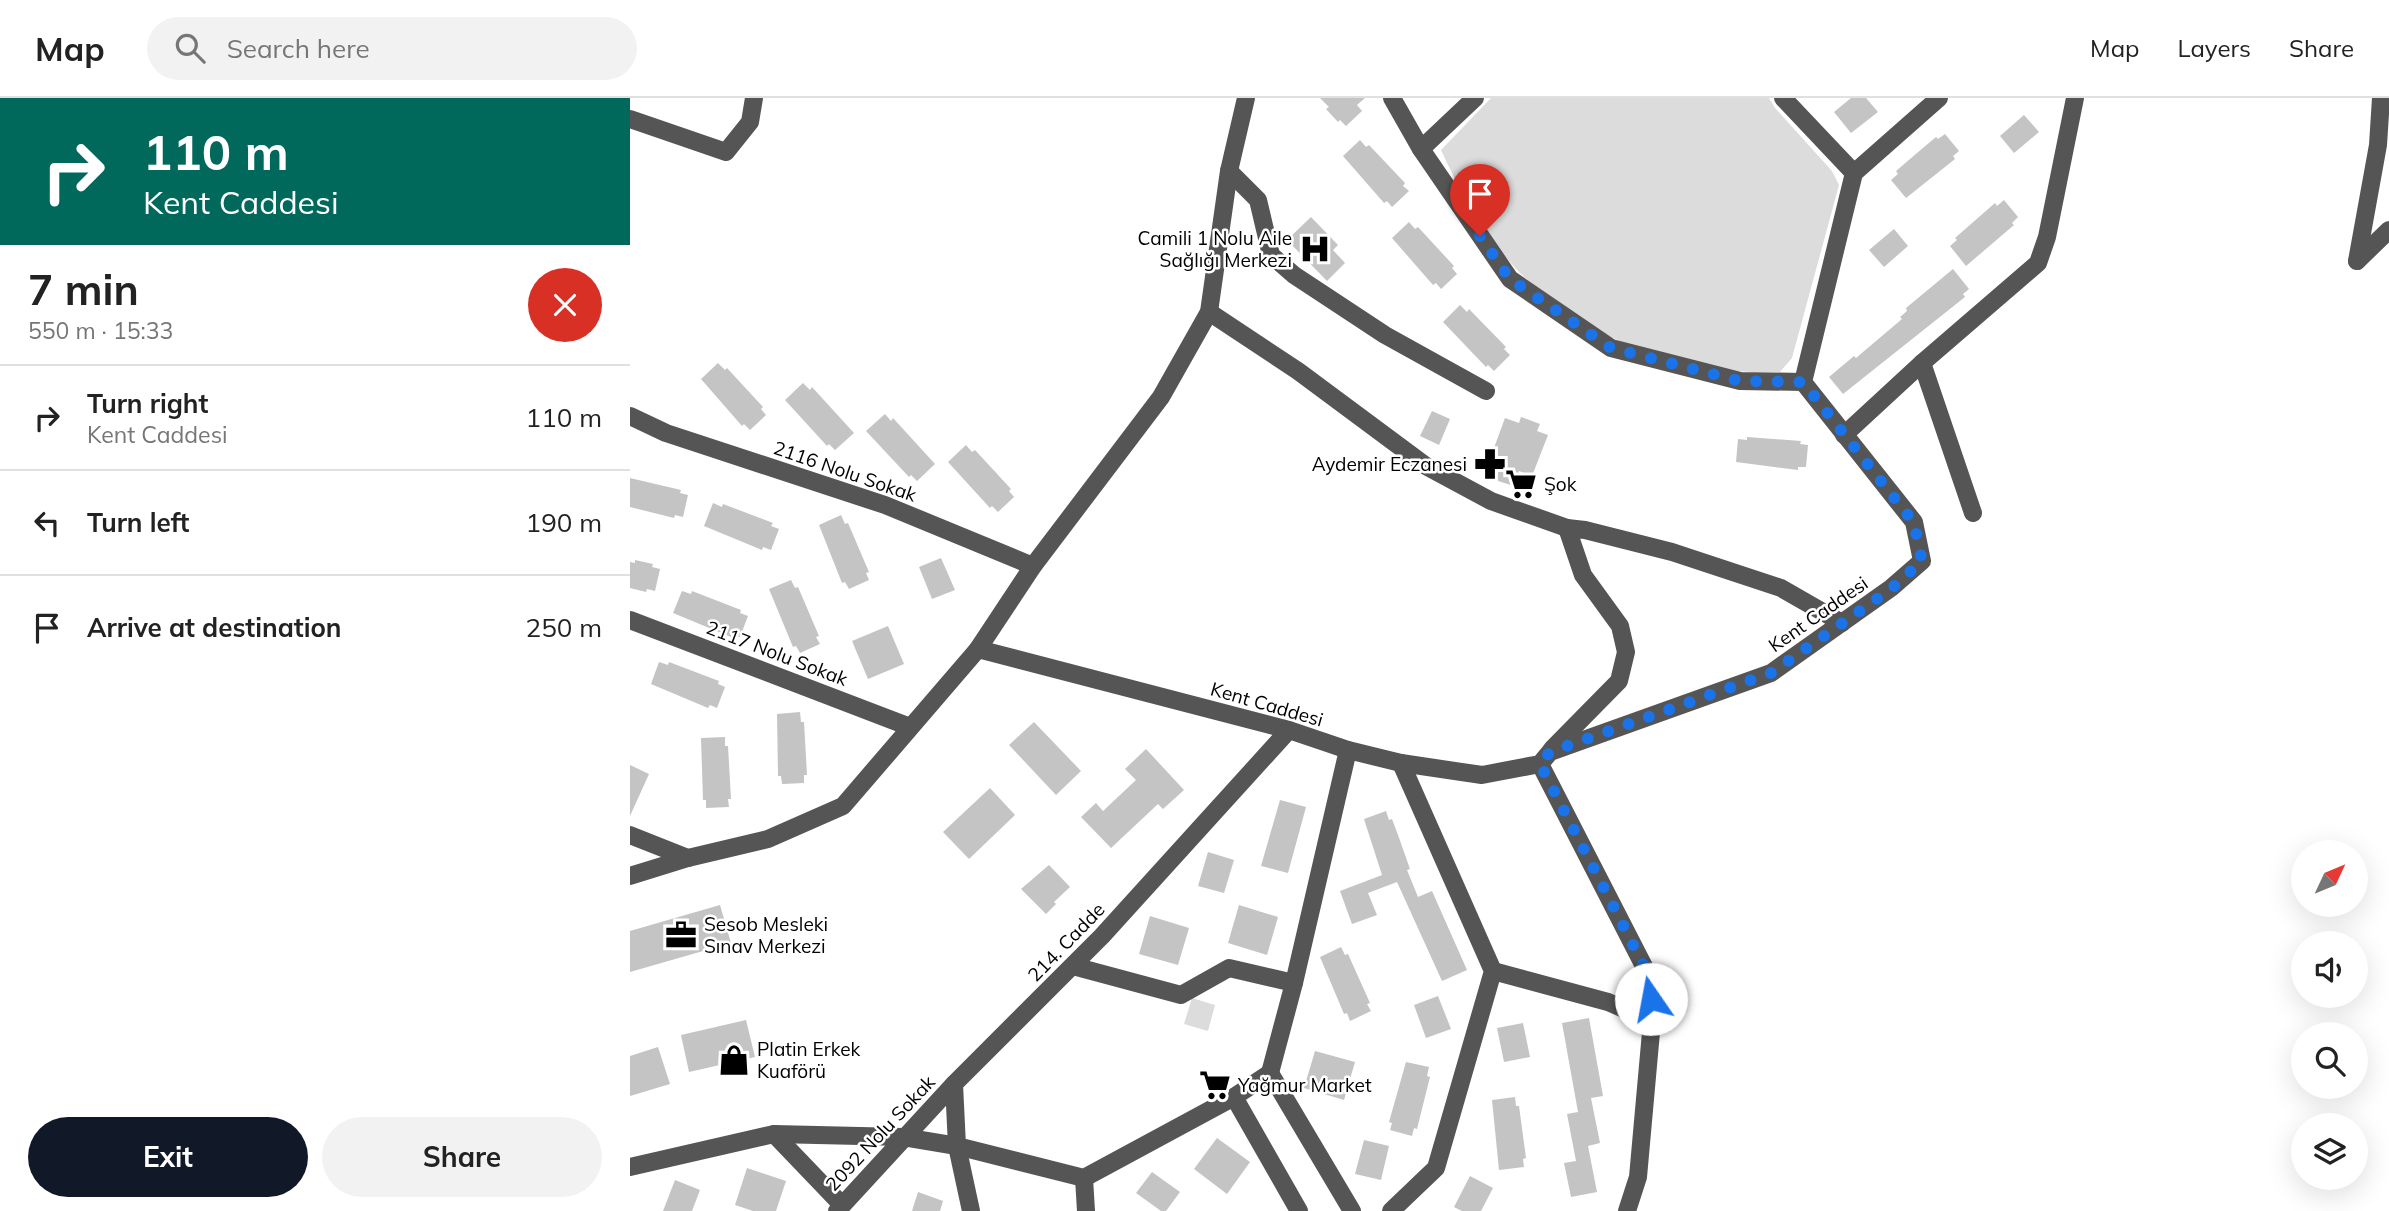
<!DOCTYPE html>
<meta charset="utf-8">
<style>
:root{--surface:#fff;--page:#f2f2f2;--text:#222;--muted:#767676;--line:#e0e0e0;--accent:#111827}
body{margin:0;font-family:Mulish,sans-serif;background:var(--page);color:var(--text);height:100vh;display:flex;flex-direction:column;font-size:26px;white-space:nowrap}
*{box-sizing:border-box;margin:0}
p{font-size:23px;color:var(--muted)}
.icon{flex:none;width:38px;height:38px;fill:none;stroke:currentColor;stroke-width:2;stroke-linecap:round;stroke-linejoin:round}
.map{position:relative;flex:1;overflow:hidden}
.sheet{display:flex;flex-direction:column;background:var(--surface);width:630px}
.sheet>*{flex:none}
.banner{background:#00695c;color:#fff;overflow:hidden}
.needle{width:46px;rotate:46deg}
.tools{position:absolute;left:1661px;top:742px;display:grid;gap:14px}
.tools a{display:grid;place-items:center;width:77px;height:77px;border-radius:50%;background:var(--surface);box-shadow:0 7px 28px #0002;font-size:35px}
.pin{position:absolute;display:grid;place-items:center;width:60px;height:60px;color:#fff;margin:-72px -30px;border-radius:50% 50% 50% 0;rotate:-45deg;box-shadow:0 0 7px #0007}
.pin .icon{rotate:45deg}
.me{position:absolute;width:77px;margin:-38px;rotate:348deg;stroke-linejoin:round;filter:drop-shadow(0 0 5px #0008)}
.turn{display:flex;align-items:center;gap:24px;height:147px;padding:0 28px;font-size:32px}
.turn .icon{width:91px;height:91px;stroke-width:2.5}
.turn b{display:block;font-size:49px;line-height:60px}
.round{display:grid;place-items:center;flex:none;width:74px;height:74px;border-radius:37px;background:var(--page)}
.overview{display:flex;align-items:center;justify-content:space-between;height:119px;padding:0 28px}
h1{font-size:42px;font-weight:700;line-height:52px}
.button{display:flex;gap:14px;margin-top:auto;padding:14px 28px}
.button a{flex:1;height:80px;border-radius:42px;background:var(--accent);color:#fff;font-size:28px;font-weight:700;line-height:80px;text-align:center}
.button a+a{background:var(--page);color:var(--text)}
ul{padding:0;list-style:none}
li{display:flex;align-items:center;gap:21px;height:105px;padding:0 28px;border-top:2px solid var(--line)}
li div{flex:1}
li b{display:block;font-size:26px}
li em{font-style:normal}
header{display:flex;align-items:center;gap:42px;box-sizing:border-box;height:98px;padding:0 35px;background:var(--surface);border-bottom:2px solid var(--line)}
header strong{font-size:33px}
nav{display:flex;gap:38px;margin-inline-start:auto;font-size:24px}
.search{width:490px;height:63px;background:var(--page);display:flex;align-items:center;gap:18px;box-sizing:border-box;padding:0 24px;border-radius:38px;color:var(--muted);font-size:26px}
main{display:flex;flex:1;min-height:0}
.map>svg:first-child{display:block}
</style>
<header>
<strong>Map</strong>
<div class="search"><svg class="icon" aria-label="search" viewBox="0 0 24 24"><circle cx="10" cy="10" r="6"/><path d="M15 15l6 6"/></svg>Search here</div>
<nav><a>Map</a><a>Layers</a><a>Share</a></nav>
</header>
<main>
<section class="sheet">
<div class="banner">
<div class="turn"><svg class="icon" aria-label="right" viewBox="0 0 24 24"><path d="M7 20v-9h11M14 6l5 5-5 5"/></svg><div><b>110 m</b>Kent Caddesi</div></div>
</div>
<div class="overview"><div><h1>7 min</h1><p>550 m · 15:33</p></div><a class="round" style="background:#d93025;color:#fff"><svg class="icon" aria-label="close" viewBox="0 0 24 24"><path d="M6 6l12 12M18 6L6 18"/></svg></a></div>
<ul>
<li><svg class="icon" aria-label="right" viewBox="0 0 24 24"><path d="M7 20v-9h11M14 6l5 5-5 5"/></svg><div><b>Turn right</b><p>Kent Caddesi</p></div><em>110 m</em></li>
<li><svg class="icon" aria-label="left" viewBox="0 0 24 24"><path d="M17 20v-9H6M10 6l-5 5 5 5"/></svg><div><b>Turn left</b></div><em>190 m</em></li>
<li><svg class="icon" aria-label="arrive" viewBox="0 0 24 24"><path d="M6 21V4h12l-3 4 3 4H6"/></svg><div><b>Arrive at destination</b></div><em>250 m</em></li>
</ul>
<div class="button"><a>Exit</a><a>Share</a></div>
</section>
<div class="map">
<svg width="1759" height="1113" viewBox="0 0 1759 1113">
<rect width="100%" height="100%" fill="#fff"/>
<!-- green -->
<g fill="#dcdcdc">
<path d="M861,0H1139L1145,10L1202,73L1209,87L1162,260L1149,275C1093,275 1034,264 983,240C967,233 953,221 938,212C928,205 917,199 907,191C866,156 833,101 811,52Z"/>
<polygon points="562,900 585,907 578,933 554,926"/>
</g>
<!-- building -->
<g fill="#c4c4c4">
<polygon points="690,0 735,0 727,7 732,13 716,28 710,22 708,24 696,11 699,9"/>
<polygon points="1221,0 1236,0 1248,14 1221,35 1204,14"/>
<polygon points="1394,17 1409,34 1384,55 1370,38"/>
<polygon points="1315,36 1329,53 1323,58 1325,61 1276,100 1261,82 1268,76 1266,73 1287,55 1306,39 1308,41"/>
<polygon points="730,42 736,49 739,47 775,85 773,88 779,93 762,109 757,103 754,105 713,58"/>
<polygon points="1374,102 1388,119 1382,125 1384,127 1336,168 1320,148 1327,142 1325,140 1365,105 1367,108"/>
<polygon points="681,119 708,147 703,152 715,165 697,183 657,142"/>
<polygon points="779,124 785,131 788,129 824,168 822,170 827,176 811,191 806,185 803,187 762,140"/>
<polygon points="1264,131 1278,148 1254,169 1239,152"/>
<polygon points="1323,171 1339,191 1333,196 1335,199 1213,296 1199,279 1224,258 1226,260 1272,221 1270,219 1277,213 1276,210"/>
<polygon points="830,207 837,214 839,211 876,249 874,251 880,257 864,273 858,267 856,269 813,224"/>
<polygon points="88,265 95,272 97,270 133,309 131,311 136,317 120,332 114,326 112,328 71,281"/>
<polygon points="173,285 180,292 182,289 224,335 205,352 199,346 197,348 155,302"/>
<polygon points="802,313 820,321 809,347 790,338"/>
<polygon points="255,316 261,323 263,320 305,366 287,383 281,377 279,379 236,333"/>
<polygon points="891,319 910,326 907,333 918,337 902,378 889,373 884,388 865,382 873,362 861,358 875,320 889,325"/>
<polygon points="1117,339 1171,343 1170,346 1178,347 1176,369 1168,369 1168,372 1106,364 1108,341 1117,342"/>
<polygon points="336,347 342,354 345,352 381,391 379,393 384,399 368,414 362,408 360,410 318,364"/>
<polygon points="0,380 51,392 50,395 58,397 53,419 45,417 44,420 0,409"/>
<polygon points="83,405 92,409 93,406 143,425 141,428 149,431 141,452 133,449 132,452 74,428"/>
<polygon points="211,417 215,426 218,425 239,474 236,475 239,482 219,491 215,484 212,485 189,427"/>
<polygon points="311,460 325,492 302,501 289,469"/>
<polygon points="5,462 23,466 22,469 30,471 25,493 17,491 16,494 0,490 0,464 5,465"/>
<polygon points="161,482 165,490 168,489 189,538 186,539 190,546 170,555 166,548 163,549 139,491"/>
<polygon points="52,493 61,496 62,493 111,512 110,515 118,518 110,539 102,536 101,539 43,515"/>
<polygon points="258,528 274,566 238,581 222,543"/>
<polygon points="29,564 38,567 39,564 89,583 88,586 95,589 87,610 80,607 78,610 21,586"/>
<polygon points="170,614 171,624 174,624 177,677 174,677 174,685 152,686 151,678 148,678 147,616"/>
<polygon points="404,624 451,673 426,697 379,647"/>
<polygon points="95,639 95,648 98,648 101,701 98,701 99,709 76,710 76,702 73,702 71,640"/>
<polygon points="516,651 554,692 533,711 528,706 481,750 451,719 466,705 473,713 506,682 495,671"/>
<polygon points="0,667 19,676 0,718"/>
<polygon points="360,690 385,717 339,761 313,734"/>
<polygon points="650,702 676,709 658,775 631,768"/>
<polygon points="756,713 759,722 762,721 768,737 780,771 777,772 788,799 802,793 837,872 812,883 767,784 738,795 747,817 722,826 710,793 752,777 734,721"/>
<polygon points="578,754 604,762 594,795 568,788"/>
<polygon points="419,767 440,789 424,804 426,806 416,816 391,791"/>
<polygon points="90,807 101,845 0,874 0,833"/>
<polygon points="609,807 648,819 637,857 598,845"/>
<polygon points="520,818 559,830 548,867 509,856"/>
<polygon points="711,849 715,857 718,856 740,905 737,906 741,913 720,923 717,915 714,916 690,859"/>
<polygon points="808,898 821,931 796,940 784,907"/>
<polygon points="959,920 973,998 961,1000 970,1045 958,1048 967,1094 941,1099 934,1065 946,1063 937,1016 948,1014 932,925"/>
<polygon points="116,922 125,959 59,974 51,937"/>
<polygon points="893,925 900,959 874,964 867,930"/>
<polygon points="28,949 40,986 0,998 0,958"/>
<polygon points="685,953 725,964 714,1002 674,990"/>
<polygon points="776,964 799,969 797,978 800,979 787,1031 784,1030 782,1038 760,1032 762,1025 759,1024"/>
<polygon points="590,977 596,988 581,997 575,986"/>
<polygon points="885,999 886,1008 889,1008 896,1060 893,1061 894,1069 869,1072 862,1002"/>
<polygon points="587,1040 620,1064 597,1096 564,1071"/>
<polygon points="734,1042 759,1048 751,1082 725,1076"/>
<polygon points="117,1070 156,1083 146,1113 123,1113 105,1107"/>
<polygon points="522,1074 550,1094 536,1113 531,1113 506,1095"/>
<polygon points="840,1078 863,1090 851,1113 832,1113 824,1109"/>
<polygon points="45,1082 70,1092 62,1113 33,1113"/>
<polygon points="288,1094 313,1103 310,1113 282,1113"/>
</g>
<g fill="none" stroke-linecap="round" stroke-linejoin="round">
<!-- minor -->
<g stroke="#555" stroke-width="18">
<polyline points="762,0 791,51 845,0"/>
<polyline points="1153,0 1224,75"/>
<polyline points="0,21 96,54 120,24 124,0"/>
<polyline points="791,51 880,181 981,250 1110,283 1173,284"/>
<polyline points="599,73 628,102 641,157 664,177 755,237 856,293"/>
<polyline points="1727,163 1748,47 1751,0"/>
<polyline points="1727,163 1759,132"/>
<polyline points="579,214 668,273 796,368 861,403 937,430"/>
<polyline points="1292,265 1343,415"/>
<polyline points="0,318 36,335 255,407 403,468"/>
<polyline points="1214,337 1292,265 1408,165 1417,139 1445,0"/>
<polyline points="0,522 280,629"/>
<polyline points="348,551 403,468 531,299 579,214 599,73 616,0"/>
<polyline points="922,651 989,583 996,554 990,528 953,477 937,430 955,432 1042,454 1151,490 1212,525"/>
<polyline points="910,666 1020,880 1022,923"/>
<polyline points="0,737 58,760"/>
<polyline points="0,778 58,760 138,741 213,708 348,551 659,632 718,652 771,665 852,677 910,666 920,654 1141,575 1261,490 1292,463 1284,424 1173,284 1224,75 1309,0"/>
<polyline points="443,868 551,897 599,870 664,885"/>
<polyline points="863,873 978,904 1022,923 1008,1079 997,1113"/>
<polyline points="640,975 664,885 718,652"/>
<polyline points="604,999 669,1113"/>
<polyline points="144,1036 212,1107"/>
<polyline points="0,1069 144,1036 273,1039 327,1048 454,1080 604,999 640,975 722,1113"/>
<polyline points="454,1080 456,1113"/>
<polyline points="207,1113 324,986"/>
<polyline points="341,1113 327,1048 324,986 472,838 659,632"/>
<polyline points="761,1113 806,1070 863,873 771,665"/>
</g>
</g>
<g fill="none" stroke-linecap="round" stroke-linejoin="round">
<!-- route -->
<polyline stroke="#1a73e8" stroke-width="12" stroke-dasharray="0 21.6" points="850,138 880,181 981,250 1110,283 1173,284 1284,425 1292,463 1261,491 1141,575 920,654 910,666 1020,880 1021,901"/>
</g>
<!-- icons -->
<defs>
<symbol id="hospital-bare" viewBox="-9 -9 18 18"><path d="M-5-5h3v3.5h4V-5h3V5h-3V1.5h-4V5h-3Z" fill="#000" stroke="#fff" stroke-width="2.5" paint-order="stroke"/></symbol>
<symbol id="pharmacy-bare" viewBox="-9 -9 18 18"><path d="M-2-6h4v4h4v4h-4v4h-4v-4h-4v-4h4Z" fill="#000" stroke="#fff" stroke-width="2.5" paint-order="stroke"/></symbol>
<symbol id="supermarket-bare" viewBox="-9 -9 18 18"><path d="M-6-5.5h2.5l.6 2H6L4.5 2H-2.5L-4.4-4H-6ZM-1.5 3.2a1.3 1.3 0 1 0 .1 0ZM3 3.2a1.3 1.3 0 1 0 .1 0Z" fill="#000" stroke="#fff" stroke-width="2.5" paint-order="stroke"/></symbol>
<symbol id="office-bare" viewBox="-9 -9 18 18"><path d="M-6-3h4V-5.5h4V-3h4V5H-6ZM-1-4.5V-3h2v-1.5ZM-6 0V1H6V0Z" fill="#000" stroke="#fff" stroke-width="2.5" paint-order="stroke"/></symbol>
<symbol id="shop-bare" viewBox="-9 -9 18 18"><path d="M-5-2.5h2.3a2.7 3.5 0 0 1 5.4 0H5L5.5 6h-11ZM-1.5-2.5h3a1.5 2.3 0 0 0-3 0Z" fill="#000" stroke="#fff" stroke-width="2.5" paint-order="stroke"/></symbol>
</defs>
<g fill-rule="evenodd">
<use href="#hospital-bare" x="663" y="129" width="44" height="44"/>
<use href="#pharmacy-bare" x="838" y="344" width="44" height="44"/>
<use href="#supermarket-bare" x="869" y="364" width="44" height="44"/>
<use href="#office-bare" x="29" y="815" width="44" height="44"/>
<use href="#shop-bare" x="82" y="940" width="44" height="44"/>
<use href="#supermarket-bare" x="563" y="965" width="44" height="44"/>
</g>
<g text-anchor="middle" stroke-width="5" stroke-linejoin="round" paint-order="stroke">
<!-- poi labels -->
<g font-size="19" fill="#000" stroke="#fff" text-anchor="start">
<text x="662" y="147" text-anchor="end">Camili 1 Nolu Aile<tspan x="662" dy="22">Sağlığı Merkezi</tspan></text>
<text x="837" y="373" text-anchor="end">Aydemir Eczanesi</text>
<text x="914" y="393">Şok</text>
<text x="74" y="833">Sesob Mesleki<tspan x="74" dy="22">Sınav Merkezi</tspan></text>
<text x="127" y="958">Platin Erkek<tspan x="127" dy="22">Kuaförü</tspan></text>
<text x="608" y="994">Yağmur Market</text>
</g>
<!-- street labels -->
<g font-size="19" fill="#000" stroke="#fff">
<text transform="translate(215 373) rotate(19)" y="7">2116 Nolu Sokak</text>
<text transform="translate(1188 516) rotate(-35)" y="7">Kent Caddesi</text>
<text transform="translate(147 555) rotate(21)" y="7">2117 Nolu Sokak</text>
<text transform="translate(637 606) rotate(16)" y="7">Kent Caddesi</text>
<text transform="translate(436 844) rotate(-46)" y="7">214. Cadde</text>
<text transform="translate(250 1035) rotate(-47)" y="7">2092 Nolu Sokak</text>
</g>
</g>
</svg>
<div class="tools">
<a><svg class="needle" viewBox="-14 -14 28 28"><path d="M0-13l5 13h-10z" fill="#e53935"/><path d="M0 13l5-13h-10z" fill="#767676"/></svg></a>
<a><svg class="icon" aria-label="sound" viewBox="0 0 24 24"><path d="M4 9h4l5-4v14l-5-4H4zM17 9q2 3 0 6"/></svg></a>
<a><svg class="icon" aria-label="search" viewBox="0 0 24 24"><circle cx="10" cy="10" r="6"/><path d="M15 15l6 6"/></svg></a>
<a><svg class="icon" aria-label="layers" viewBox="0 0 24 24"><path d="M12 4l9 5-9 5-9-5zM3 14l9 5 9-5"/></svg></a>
</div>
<div class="pin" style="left:850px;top:138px;background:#d93025"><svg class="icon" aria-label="arrive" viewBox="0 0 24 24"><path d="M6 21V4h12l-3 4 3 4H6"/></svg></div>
<svg class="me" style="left:1021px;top:901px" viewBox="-20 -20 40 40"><circle r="19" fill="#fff"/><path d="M0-13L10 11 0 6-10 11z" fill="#1a73e8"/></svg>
</div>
</main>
